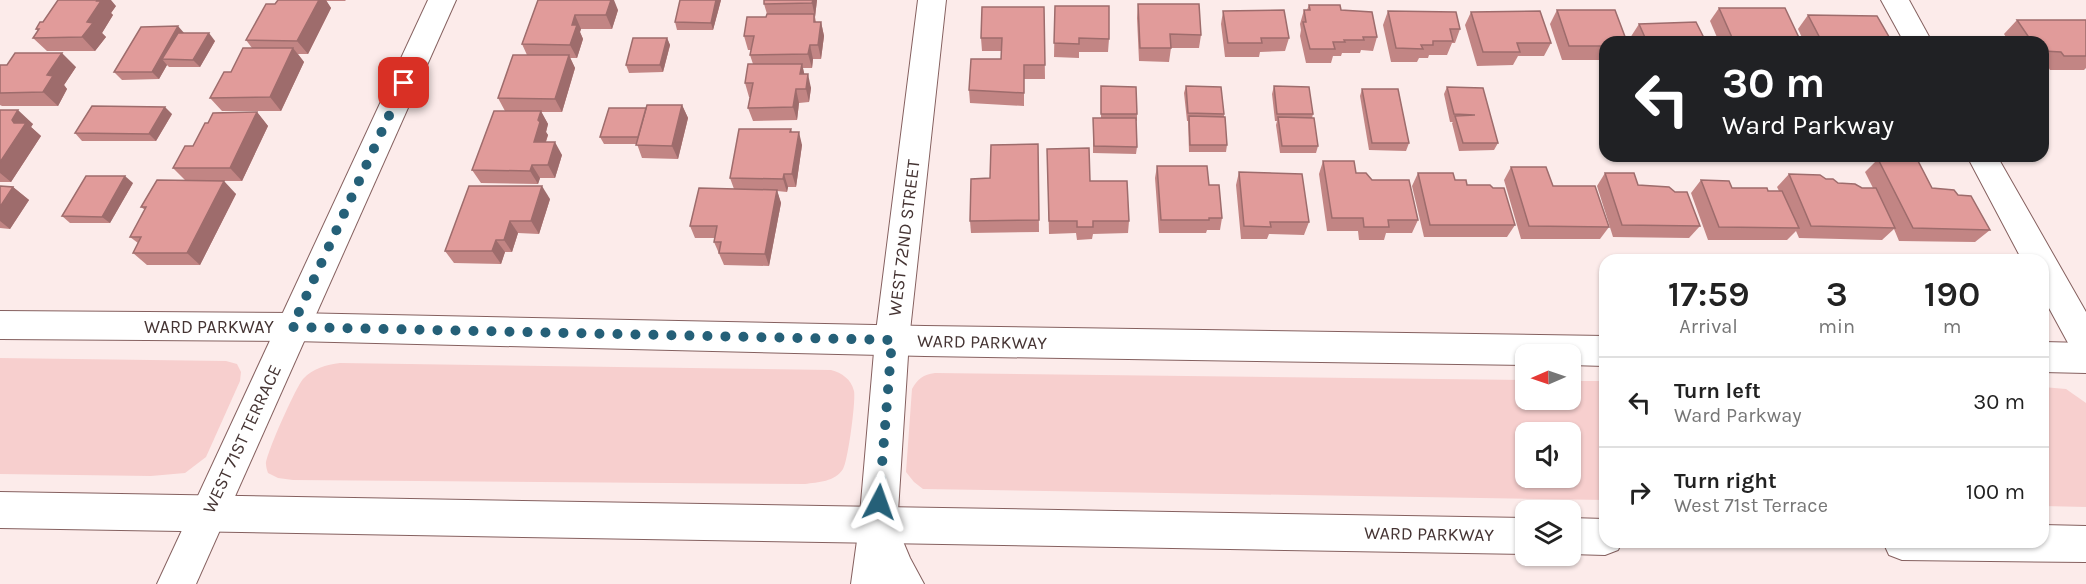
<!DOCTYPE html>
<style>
:root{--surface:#fff;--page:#f2f2f2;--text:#222;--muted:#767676;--line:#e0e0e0}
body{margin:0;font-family:Karla,sans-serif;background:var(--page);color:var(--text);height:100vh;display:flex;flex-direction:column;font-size:22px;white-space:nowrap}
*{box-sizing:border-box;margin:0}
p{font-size:20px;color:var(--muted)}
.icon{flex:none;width:33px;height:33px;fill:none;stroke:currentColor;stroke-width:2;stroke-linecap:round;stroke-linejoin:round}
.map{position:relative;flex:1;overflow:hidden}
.side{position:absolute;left:1599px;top:254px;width:450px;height:294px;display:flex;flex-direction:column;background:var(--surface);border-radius:18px;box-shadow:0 2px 4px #0004}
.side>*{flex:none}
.hud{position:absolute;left:1599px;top:36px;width:450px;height:126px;border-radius:18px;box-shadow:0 2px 4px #0004;background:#202124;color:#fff;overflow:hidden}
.needle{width:39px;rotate:268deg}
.buttons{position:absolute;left:1515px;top:344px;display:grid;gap:12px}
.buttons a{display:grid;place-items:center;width:66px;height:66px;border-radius:12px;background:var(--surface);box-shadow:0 2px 4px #0004;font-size:30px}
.pin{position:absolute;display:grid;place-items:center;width:51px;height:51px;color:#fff;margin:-26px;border-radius:12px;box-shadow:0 3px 9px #0006}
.me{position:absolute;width:66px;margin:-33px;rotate:4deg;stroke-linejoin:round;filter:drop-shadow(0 0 4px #0008)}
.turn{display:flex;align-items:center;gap:21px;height:126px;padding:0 24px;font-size:27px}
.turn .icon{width:78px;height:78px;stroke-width:2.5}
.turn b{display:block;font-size:42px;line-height:51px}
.eta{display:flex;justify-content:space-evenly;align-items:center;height:102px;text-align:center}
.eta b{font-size:36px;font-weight:600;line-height:42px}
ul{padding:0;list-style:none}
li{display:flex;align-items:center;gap:18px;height:90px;padding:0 24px;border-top:2px solid var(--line)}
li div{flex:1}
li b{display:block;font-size:22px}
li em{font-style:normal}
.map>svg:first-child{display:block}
</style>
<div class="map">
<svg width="2086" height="584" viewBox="0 0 2086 584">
<rect width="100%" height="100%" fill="#fcebea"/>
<!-- green -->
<g fill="#f7cfce" fill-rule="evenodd">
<polygon points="0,358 226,361 237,364 241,372 240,381 206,457 185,473 151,476 0,474"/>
<path d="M340,363L831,370C842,373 851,379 854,391C856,400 848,461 843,469C835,482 818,482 805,484L293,480L278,478L268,473C267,470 266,467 266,464C266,454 296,387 303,379C313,368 326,365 340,363Z"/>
<path d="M935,373L1525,380L1526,399H1570L1571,381H1605V500L923,489L914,482L906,472L912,389C918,378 923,375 935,373ZM1526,432H1570V477H1526Z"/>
<polygon points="2043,387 2066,389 2086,403 2086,507 2043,506"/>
</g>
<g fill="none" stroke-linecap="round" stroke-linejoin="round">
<defs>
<g id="minor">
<polygon points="428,0 456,0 196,584 157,584"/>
<polygon points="918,0 946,0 909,340 897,527 910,558 924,584 851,584 859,526 875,340"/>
<polygon points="1881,0 1909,0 1932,42 1904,42"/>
<polygon points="1967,156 1997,156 2086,312 2086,359 2074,354 2043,297 2043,260 2022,260"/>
</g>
<g id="primary">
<polygon points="0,311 293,313 925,326 1605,336 1605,366 1570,365 1570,354 1526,354 1526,365 925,356 293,341 0,339"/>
<polygon points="2043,342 2086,343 2086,373 2043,372"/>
<polygon points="0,492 1526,518 1526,554 0,528"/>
<polygon points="1570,518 1605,519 1605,542 1622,542 1618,550 1605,555 1570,554"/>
<polygon points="2043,525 2086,526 2086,562 1902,560 1889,555 1883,542 2043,542"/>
</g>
</defs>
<!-- minor casing -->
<use href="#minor" stroke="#85605f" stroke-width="2"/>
<!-- primary casing -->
<use href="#primary" stroke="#85605f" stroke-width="2"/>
<!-- minor -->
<use href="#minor" fill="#fff" fill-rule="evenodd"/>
<!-- primary -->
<use href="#primary" fill="#fff" fill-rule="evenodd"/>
</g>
<!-- wall -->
<g fill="#c28584">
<polygon points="278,0 346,0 345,1 326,1 331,8 308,54 298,54 304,62 281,111 222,111 210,98 252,48 246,40 275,4"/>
<polygon points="538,0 618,10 612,29 581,29 580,32 583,39 577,58 570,58 575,68 562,112 541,112 548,124 546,132 548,135 546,142 562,155 555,178 540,178 538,184 481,183 472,170 505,111 498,98 527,55 522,44"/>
<polygon points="721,0 713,30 677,30 675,22"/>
<polygon points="817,0 815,17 816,22 821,22 824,36 821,59 813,59 812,68 803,68 804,74 811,88 809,102 799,103 797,120 753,121 748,108 750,97 749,97 745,83 753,64 750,55 751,50 748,50 744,36 766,17 767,14 764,4"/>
<polygon points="1138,4 1201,35 1199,48 1171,48 1169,62 1139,61 1137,18"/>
<polygon points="1309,5 1341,10 1377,37 1373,51 1361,50 1360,53 1342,53 1341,56 1333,56 1331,63 1306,63 1300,36 1301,30 1300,24 1304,10 1307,10"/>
<polygon points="116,6 111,13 113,15 102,33 106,37 95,51 47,51 33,38 38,31 36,29 43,22"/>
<polygon points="1055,6 1109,39 1108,52 1079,52 1079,58 1054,57"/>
<polygon points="1044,7 1045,79 1024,79 1024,106 970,103 969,90 1001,59 1002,51 982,51 981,38"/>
<polygon points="1719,8 1801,42 1719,42 1710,21"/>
<polygon points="1557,10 1605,42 1605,60 1562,60 1550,24"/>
<polygon points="1223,11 1289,38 1285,51 1260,52 1259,57 1225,57 1221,24"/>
<polygon points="1388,11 1460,29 1455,43 1452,43 1447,55 1429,55 1428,58 1419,58 1417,62 1391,62 1383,25"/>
<polygon points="1471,12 1551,43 1544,56 1518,56 1513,65 1477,66 1465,25"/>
<polygon points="1808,15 1892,42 1804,42 1798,29"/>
<polygon points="2017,20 2086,20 2086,68 2084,70 2050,70 2047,65 2043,65 2043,42 2009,42 2004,34"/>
<polygon points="1639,24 1706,42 1632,42 1630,38"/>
<polygon points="184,33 215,41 200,67 169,67 167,65 159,79 122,80 114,72"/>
<polygon points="667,38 670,45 663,72 629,73 626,65"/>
<polygon points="0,65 76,67 64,85 67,89 58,106 2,106 0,105"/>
<polygon points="1101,86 1137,114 1137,121 1136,121 1137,147 1136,154 1093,153 1093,118 1101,118"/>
<polygon points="1186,86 1224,114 1224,117 1227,145 1226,152 1189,152 1188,121 1187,121 1184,93"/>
<polygon points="1274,86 1313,114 1312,118 1318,146 1316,153 1280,153 1276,125 1277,121 1275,121 1272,94"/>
<polygon points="1447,87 1498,143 1494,150 1459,151 1452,123 1453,122 1450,122 1444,94"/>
<polygon points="1362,89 1409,143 1406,151 1369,150 1360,96"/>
<polygon points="682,105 688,118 678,159 642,158 637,144 604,144 600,137 646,108"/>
<polygon points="0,110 33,124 31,127 41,136 11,182 0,182"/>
<polygon points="257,112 268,126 242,181 217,181 236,194 200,265 147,265 133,253 138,243 130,237 145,210 141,207 186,181 173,168 193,146 208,123"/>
<polygon points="172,114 156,141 82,141 75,133"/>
<polygon points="791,129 792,132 802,145 796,187 788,187 787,192 777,191 781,203 769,266 724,265 714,242 715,238 695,238 690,226 734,189 730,178"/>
<polygon points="1038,144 1039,232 971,233 970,221 990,178"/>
<polygon points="1047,149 1090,181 1129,221 1128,233 1093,234 1092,239 1077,240 1076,233 1049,234"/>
<polygon points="1878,159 1932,188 1958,195 1990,230 1975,242 1899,241 1894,229 1882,240 1799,238 1796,231 1787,240 1708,240 1691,193 1701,180 1732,188 1768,191 1779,191 1777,187 1789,174 1826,179 1838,183 1862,188 1873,188 1865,172"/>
<polygon points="1323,161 1372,180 1418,220 1412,233 1386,233 1384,240 1359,240 1358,231 1327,231 1319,174"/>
<polygon points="1157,166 1209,185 1222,218 1220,230 1207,230 1206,233 1159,233 1155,178"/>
<polygon points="1511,167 1553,186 1609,227 1600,239 1521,239 1504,180"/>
<polygon points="1239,172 1309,222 1304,235 1269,234 1267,239 1241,239 1236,185"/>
<polygon points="1418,173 1455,180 1467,185 1515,225 1507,237 1424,237 1412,186"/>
<polygon points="1605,173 1638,185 1700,226 1689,238 1613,237 1597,186"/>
<polygon points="133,183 110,223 70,223 62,216"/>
<polygon points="0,186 13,187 29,200 10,229 0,228"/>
<polygon points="550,199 539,234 518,233 512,252 505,252 501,264 454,263 445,251"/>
</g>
<!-- shaded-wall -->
<g fill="#9e6c6c">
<polygon points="98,0 111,0 116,6 111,13 113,15 102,33 106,37 95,51 82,37 87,22"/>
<polygon points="319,0 326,0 331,8 308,54 297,41"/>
<polygon points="611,0 614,0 618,10 612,29 606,15"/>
<polygon points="716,0 721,0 713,30 711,23"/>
<polygon points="813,0 817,0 815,17 812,3"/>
<polygon points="575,15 581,29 580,32 583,39 577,58 570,45 572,25"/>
<polygon points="821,22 824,36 821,59 818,45"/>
<polygon points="178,26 185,34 162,59 167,65 159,79 152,72"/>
<polygon points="209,33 215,41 200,67 193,60"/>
<polygon points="667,38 670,45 663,72 660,65"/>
<polygon points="810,45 813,59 812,68 808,54"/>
<polygon points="293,48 304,62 281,111 270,97"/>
<polygon points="62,53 76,67 64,85 67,89 58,106 43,92 47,75"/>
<polygon points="569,55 575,68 562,112 555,99"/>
<polygon points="802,64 805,77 800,74"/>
<polygon points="808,74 811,88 809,102 806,89"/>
<polygon points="796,89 799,103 797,120 793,107"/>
<polygon points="682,105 688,118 678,159 672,146"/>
<polygon points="165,107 172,114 156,141 149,134"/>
<polygon points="18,110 33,124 31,127 41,136 11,182 0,173 0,162 12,120"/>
<polygon points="541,111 548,124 546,132 548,135 541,155 534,142 538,120"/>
<polygon points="257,112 268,126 242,181 230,168"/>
<polygon points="799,132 802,145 796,187 792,174"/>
<polygon points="555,142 562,155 555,178 548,165"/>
<polygon points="532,165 540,178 538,184 530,171"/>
<polygon points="784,174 788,187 787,192 783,179"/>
<polygon points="125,176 133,183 110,223 102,217"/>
<polygon points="224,181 236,194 200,265 187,253"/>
<polygon points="542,186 550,199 539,234 531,221"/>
<polygon points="13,187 29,200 10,229 0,221 0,207"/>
<polygon points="777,190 781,203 769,266 765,254"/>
<polygon points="510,221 518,233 512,252 504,240"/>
<polygon points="496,240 505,252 501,264 492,251"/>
</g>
<!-- building -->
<g fill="#e19b9a" stroke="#9e6c6c" stroke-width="1.5">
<polygon points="58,0 98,0 97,1 101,1 87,22 93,23 82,37 33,38 39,29 36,29 40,22 43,22"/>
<polygon points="278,0 319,0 297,41 246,40 266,4 275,4"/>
<polygon points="538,0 611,0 606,15 575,15 572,25 577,25 570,45 522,44"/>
<polygon points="680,0 716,0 711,23 675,22"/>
<polygon points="764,0 813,0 812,3 764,4"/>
<polygon points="1138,4 1199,4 1201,35 1170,34 1171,48 1140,48"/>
<polygon points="1309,5 1340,5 1341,10 1372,12 1377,37 1363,37 1364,40 1344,40 1345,42 1333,42 1335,49 1310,49 1303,22 1306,22 1304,10 1310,10"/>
<polygon points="1055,6 1109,6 1109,39 1079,38 1079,44 1054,43"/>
<polygon points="982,7 1044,7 1045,65 1024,65 1024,93 969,90 971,59 1001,59 1002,38 981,38"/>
<polygon points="1719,8 1785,8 1801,42 1734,42"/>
<polygon points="1284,10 1289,38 1261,38 1262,43 1228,43 1223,11"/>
<polygon points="1557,10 1615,10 1627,42 1605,42 1605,46 1569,46"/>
<polygon points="1388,11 1456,12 1460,29 1450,29 1453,41 1433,41 1433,45 1421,45 1423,49 1396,48"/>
<polygon points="1540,11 1551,43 1517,43 1520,52 1483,52 1471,12"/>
<polygon points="767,14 814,14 814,22 821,22 818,45 810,45 808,54 750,55 754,36 744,36 747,17 766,17"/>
<polygon points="1808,15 1877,16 1892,42 1822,42"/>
<polygon points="2017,20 2086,20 2086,56 2064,56 2061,52 2043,51 2043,42 2032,42"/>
<polygon points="1696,22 1706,42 1647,42 1639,24"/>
<polygon points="178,26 152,72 114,72 141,27"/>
<polygon points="178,33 209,33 193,60 162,59"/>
<polygon points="633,38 667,38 660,65 626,65"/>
<polygon points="243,48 293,48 270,97 210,98 224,72 231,72"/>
<polygon points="15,53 62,53 47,75 53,76 43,92 0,93 0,65 7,65"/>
<polygon points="513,55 569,55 555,99 498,98"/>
<polygon points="748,64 802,64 800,74 808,74 806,89 796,89 793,107 748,108 753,83 745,83"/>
<polygon points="1101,86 1136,87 1137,114 1101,114"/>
<polygon points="1186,86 1221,87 1224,114 1188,113"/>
<polygon points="1274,86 1309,87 1313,114 1277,114"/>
<polygon points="1447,87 1483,88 1498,143 1463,143 1455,116 1475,115 1454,114"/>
<polygon points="1362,89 1398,89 1409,143 1372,143"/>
<polygon points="647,105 682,105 672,146 636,145"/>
<polygon points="92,106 165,107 149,134 75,133"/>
<polygon points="609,108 646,108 638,137 600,137"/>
<polygon points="0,110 18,110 12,120 14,123 26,123 0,162"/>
<polygon points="494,111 541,111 538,120 540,122 534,142 555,142 548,165 532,165 530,171 472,170"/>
<polygon points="257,112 230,168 173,168 185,146 193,146 205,123 208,123 213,113"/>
<polygon points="1189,116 1225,117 1227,145 1190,145"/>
<polygon points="1278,117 1314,118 1318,146 1282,146"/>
<polygon points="1093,118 1136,118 1137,147 1094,146"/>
<polygon points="739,129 791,129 790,132 799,132 792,174 784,174 783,179 730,178"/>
<polygon points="1038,144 1039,220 970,221 971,179 990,178 991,145"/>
<polygon points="1089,148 1090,181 1127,181 1129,221 1093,221 1093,227 1077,227 1077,221 1049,221 1047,149"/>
<polygon points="1878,159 1917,159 1932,188 1954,190 1958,195 1971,196 1990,230 1913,228"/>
<polygon points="1323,161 1354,161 1356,173 1366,173 1372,180 1409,180 1418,220 1388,220 1389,227 1364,227 1363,218 1332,218"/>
<polygon points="1157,166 1207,166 1209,185 1219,185 1222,218 1209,218 1209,220 1161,220"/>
<polygon points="1511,167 1546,167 1553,186 1595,186 1609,227 1529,226"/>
<polygon points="1239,172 1302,174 1309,222 1270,222 1271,227 1244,226"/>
<polygon points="1418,173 1453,173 1455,180 1466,180 1467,185 1490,185 1493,188 1504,188 1515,225 1430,225"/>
<polygon points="1605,173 1634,173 1638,185 1669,187 1675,192 1687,192 1700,226 1622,225"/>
<polygon points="1789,174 1820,175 1826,179 1833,179 1838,183 1855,184 1862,188 1876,188 1895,228 1811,226"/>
<polygon points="86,176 125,176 102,217 62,216"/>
<polygon points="157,180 224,181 187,253 133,253 141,237 130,237 146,207 141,207"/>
<polygon points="1701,180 1729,181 1732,188 1767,188 1768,191 1782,191 1799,228 1719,227"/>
<polygon points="0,186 13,187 0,207"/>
<polygon points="469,186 542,186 531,221 510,221 504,240 496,240 492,251 445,251"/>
<polygon points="699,188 777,190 765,254 719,253 721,242 714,242 717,226 690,226"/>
</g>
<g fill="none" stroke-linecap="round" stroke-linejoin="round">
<!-- route -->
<polyline stroke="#256078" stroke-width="10" stroke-dasharray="0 18" points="404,83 292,327 892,340 879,502"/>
</g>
<g text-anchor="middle" stroke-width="5" stroke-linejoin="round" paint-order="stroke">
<!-- street labels -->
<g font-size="18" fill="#453433" stroke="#fff">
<text transform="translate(904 238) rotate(-83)" y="6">WEST 72ND STREET</text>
<text x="209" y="333">WARD PARKWAY</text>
<text transform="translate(982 342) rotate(1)" y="6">WARD PARKWAY</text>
<text transform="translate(242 439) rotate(-65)" y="6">WEST 71ST TERRACE</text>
<text transform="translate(1429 534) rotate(1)" y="6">WARD PARKWAY</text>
</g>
</g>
</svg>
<div class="buttons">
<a><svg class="needle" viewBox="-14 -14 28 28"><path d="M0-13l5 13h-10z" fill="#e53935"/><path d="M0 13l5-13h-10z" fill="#767676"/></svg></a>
<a><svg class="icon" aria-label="sound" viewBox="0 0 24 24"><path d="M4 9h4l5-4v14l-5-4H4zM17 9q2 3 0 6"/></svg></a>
<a><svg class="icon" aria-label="layers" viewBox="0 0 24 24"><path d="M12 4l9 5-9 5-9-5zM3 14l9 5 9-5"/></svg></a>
</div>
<div class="pin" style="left:404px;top:83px;background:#d93025"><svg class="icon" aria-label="arrive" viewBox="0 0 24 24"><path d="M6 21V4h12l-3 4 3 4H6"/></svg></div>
<svg class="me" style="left:879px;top:502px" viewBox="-20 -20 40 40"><path d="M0-17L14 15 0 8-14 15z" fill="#256078" stroke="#fff" stroke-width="4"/></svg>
<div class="hud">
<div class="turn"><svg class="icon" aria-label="left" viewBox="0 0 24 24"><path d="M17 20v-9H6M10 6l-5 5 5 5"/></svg><div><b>30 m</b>Ward Parkway</div></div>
</div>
<section class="side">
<div class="eta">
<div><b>17:59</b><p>Arrival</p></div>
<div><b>3</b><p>min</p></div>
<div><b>190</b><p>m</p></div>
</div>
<ul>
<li><svg class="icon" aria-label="left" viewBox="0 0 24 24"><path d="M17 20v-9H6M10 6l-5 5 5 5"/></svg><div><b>Turn left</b><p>Ward Parkway</p></div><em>30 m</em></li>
<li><svg class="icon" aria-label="right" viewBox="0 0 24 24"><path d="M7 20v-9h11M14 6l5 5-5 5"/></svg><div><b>Turn right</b><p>West 71st Terrace</p></div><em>100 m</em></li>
</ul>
</section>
</div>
